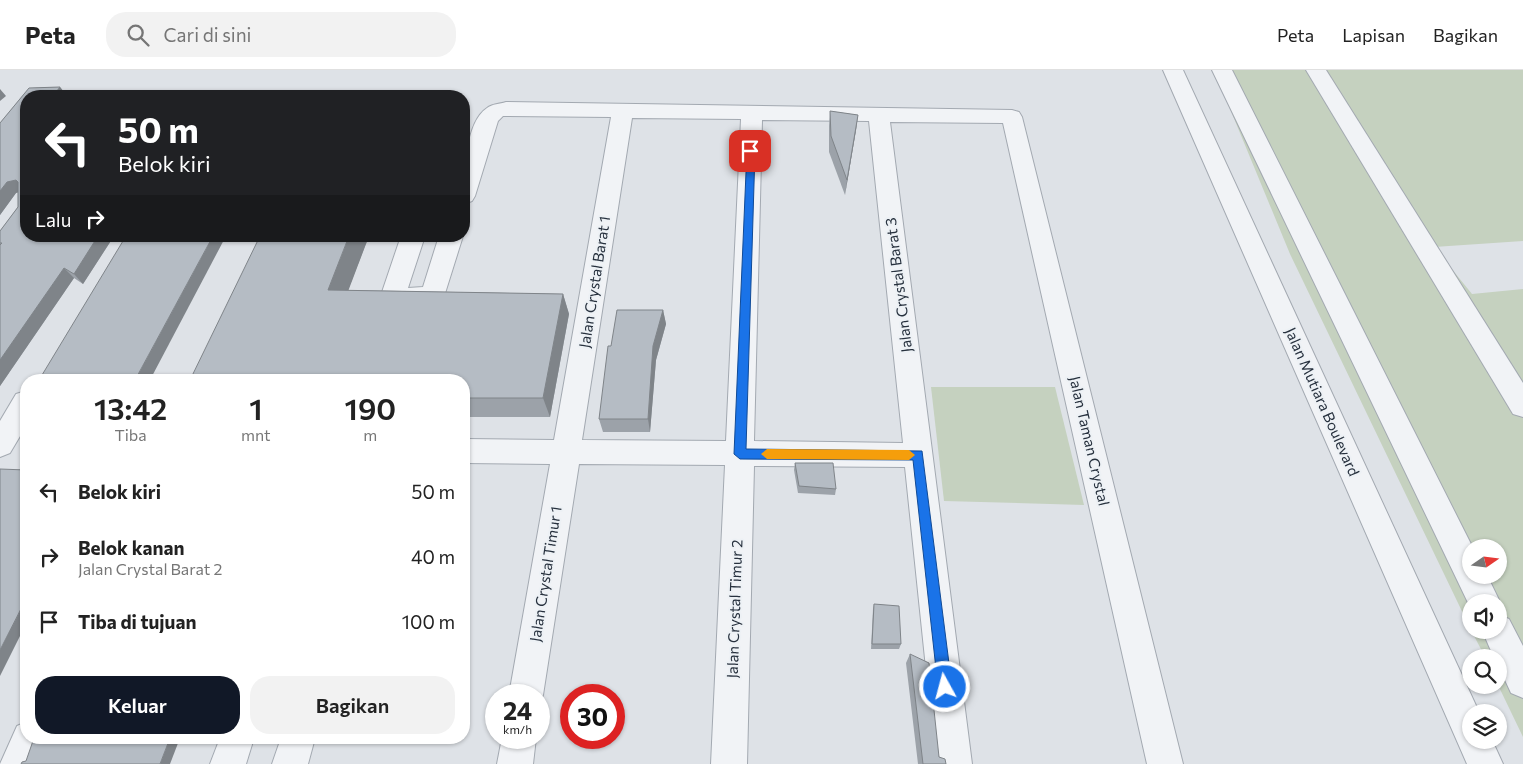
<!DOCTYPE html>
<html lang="id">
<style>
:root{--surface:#fff;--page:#f2f2f2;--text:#222;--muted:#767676;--line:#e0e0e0;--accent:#111827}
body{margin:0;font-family:Commissioner,sans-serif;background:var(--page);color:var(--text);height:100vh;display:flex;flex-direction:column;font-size:19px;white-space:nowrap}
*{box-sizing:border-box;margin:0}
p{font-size:16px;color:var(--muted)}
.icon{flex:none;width:28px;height:28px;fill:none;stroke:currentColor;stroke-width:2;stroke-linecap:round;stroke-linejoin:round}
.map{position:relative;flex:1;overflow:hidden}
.side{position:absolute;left:20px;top:304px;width:450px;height:370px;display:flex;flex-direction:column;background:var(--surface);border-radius:20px;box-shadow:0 1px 4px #0004}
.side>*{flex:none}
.top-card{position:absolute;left:20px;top:20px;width:450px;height:152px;border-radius:20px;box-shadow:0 1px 4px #0004;background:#202124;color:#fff;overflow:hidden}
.needle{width:32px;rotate:76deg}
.fabs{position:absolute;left:1462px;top:469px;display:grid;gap:10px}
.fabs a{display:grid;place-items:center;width:45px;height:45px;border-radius:50%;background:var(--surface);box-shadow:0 1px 4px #0004;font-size:25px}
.speed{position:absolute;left:485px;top:614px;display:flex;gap:10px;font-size:25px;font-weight:700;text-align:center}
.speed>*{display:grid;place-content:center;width:65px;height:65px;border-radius:50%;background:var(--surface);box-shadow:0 1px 4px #0004;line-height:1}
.speed small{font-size:12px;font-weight:400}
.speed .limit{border:8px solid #d22;background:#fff;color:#111}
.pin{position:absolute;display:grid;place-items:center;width:42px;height:42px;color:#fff;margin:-21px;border-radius:10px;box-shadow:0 2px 8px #0006}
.me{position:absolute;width:55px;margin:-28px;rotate:353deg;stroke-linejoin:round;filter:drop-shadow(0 0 4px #0008)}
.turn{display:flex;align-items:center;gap:18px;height:105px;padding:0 15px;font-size:22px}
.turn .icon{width:65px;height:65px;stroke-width:2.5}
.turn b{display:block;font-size:35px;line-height:42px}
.then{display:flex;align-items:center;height:48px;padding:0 15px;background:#0003;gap:10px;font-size:19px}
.eta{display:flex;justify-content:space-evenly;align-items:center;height:85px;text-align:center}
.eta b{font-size:30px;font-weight:600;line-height:35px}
.action{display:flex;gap:10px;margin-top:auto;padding:10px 15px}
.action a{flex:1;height:58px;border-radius:20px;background:var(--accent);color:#fff;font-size:20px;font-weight:600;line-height:58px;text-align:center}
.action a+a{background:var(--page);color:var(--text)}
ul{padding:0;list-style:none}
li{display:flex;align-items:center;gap:15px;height:65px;padding:0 15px}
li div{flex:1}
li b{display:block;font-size:19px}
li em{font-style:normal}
header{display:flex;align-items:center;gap:30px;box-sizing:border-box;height:70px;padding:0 25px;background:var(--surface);border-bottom:1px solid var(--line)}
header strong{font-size:24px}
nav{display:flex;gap:28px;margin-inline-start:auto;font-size:18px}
.search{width:350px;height:45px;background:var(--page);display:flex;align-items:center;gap:12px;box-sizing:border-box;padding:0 18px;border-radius:20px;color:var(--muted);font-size:19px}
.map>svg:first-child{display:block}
</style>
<header>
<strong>Peta</strong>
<div class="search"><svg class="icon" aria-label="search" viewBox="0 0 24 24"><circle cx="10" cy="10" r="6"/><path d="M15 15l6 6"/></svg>Cari di sini</div>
<nav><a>Peta</a><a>Lapisan</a><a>Bagikan</a></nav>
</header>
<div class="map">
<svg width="1523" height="694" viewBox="0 0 1523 694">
<rect width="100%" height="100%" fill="#dee2e7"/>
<!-- green -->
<g fill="#c5d1bf" fill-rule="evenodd">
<path d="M1214,0H1523V171L1434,177L1472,224L1523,219V667L1498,615L1499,588L1485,587L1471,560H1499V532H1471V560L1290,184ZM1471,478H1499V505H1471Z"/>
<polygon points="931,317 1055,317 1084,435 944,431"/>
</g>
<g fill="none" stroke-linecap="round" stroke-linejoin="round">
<defs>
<g id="minor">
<polygon points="1163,0 1183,0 1479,642 1471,642 1471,670 1492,670 1503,694 1467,694"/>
<polygon points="1212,0 1232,0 1473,478 1471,505 1487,505 1500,532 1499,534 1499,532 1471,532 1471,539"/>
<polygon points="1306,0 1326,0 1523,313 1523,347 1513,344"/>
<path d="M506,32L1012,40L1019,42L1022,47L1183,694H1147L1003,53L890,52L972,694H936L905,397L754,396L747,694H711L725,395L579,394L543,625L539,635V625H509L550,394L464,393V369L554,370L611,47L503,46L498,51L475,126L472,131L464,134C464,109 464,53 487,38C492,34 500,34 506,32ZM632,48L741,49L726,371L582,370ZM762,50L869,51L903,373L754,371Z"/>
<path d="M401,166H425L408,218L423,217L439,166H463L442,233C425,238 400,240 383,235L380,228Z"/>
<polygon points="26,321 26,356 10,383 0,387 0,351 16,324"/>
<polygon points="1499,545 1509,549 1523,576 1523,628 1511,623 1499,597 1499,588 1494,588 1482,560 1499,560"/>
<polygon points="26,652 26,668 46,668 35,694 0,694 17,656"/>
<polygon points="220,668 254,668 246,694 210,694"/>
<polygon points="281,668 315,668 308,694 272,694"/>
<polygon points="502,668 536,668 533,694 497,694"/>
</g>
</defs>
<!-- minor casing -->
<use href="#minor" stroke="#a3a9b1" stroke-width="2"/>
<!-- minor -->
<use href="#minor" fill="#f1f3f6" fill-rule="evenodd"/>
</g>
<!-- wall -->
<g fill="#9ca2a9">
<polygon points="60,17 67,26 26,26 26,166 114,166 83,214 74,208 0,316 0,161 18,137 18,122 16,123 0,145 0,53 29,18"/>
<polygon points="830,41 858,45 856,60 845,125 829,82 829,56"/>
<polygon points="369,166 348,220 563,224 569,244 550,347 464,347 464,310 190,310"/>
<polygon points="663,240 666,254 656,290 650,362 603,362 599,349 611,276"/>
<polygon points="795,393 836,419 835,425 798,423 794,400"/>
<polygon points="874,534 901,574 899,579 871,579 873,539"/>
<polygon points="910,584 939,687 946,694 918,694 906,593"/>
</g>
<!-- shaded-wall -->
<g fill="#7f8489">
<polygon points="60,17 67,26 53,26"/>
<polygon points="0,19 6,26 0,31"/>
<polygon points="858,45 856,60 845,125 847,110"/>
<polygon points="16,110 26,120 16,123 0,145 0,121 7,112"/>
<polygon points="98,166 114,166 83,214 74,204"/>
<polygon points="213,166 226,166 150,310 135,310"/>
<polygon points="349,166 369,166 341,240 328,220"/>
<polygon points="64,198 74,208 0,316 0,290"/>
<polygon points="563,224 569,244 550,347 543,328"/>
<polygon points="663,240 666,254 656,290 650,362 648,349 653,276"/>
<polygon points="26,529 26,554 0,606 0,580"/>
<polygon points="170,668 180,668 170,694 160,694"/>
</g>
<!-- building -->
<g fill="#b5bcc4" stroke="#7f8489">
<polygon points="60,17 53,26 26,26 26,166 98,166 74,204 64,198 0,290 0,175 2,173 0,173 0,161 18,137 18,112 16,110 7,112 0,121 0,53 29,18"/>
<polygon points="830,41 858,45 847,110 831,66"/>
<polygon points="126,166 213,166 135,310 39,310"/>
<polygon points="260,166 349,166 328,220 563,224 543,328 464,328 464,310 190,310"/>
<polygon points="617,240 663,240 653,276 648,349 599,349 608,276 611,276"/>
<polygon points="795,393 833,393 836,419 799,416"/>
<polygon points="0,399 26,400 26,529 0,580"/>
<polygon points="874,534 899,536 901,574 872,574"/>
<polygon points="910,584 929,593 939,687 945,689 946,694 923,694"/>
<polygon points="34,668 170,668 160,694 21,694 22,692 26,691"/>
</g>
<!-- route -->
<polygon fill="#1a73e8" stroke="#114b97" points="747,79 755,81 746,379 922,381 952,617 950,622 945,624 940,622 938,617 913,390 740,389 734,384"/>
<!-- slow -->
<polygon fill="#f59e0b" points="767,379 909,380 915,385 909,390 767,389 761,384"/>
<g text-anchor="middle" stroke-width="4" stroke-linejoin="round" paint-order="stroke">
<!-- street labels -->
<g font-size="15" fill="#27313e" stroke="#edf1f5">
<text transform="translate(595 212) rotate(-81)" y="5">Jalan Crystal Barat 1</text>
<text transform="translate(899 215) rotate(-97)" y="5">Jalan Crystal Barat 3</text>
<text transform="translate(1322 332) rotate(66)" y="5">Jalan Mutiara Boulevard</text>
<text transform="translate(1089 371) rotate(77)" y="5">Jalan Taman Crystal</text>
<text transform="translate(546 504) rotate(-81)" y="5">Jalan Crystal Timur 1</text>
<text transform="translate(735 539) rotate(-88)" y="5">Jalan Crystal Timur 2</text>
</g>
</g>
</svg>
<div class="fabs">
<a><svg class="needle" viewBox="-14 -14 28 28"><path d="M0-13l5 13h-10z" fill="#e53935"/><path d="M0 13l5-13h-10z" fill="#767676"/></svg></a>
<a><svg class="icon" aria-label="sound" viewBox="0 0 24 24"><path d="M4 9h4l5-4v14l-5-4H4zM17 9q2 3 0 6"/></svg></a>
<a><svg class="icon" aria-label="search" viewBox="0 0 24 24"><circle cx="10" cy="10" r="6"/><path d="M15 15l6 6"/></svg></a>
<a><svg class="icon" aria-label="layers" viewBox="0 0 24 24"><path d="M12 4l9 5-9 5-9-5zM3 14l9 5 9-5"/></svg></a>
</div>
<div class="speed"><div>24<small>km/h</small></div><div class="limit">30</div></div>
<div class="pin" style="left:750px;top:81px;background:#d93025"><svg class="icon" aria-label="arrive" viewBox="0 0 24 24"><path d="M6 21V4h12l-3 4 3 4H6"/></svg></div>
<svg class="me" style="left:945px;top:617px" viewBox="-20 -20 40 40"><circle r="17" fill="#1a73e8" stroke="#fff" stroke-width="3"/><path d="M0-11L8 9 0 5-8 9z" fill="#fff"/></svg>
<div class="top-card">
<div class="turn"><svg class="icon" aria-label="left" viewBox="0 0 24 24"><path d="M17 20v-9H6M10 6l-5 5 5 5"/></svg><div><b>50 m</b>Belok kiri</div></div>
<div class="then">Lalu<svg class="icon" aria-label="right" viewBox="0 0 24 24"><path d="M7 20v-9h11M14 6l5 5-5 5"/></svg></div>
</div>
<section class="side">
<div class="eta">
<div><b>13:42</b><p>Tiba</p></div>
<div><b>1</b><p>mnt</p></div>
<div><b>190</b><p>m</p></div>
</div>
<ul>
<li><svg class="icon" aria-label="left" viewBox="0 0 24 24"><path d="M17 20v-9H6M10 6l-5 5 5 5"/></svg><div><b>Belok kiri</b></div><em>50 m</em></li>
<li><svg class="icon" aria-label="right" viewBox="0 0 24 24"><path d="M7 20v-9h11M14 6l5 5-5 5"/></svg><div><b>Belok kanan</b><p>Jalan Crystal Barat 2</p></div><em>40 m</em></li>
<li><svg class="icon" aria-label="arrive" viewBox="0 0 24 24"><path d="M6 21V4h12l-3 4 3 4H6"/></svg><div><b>Tiba di tujuan</b></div><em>100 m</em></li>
</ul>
<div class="action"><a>Keluar</a><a>Bagikan</a></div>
</section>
</div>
